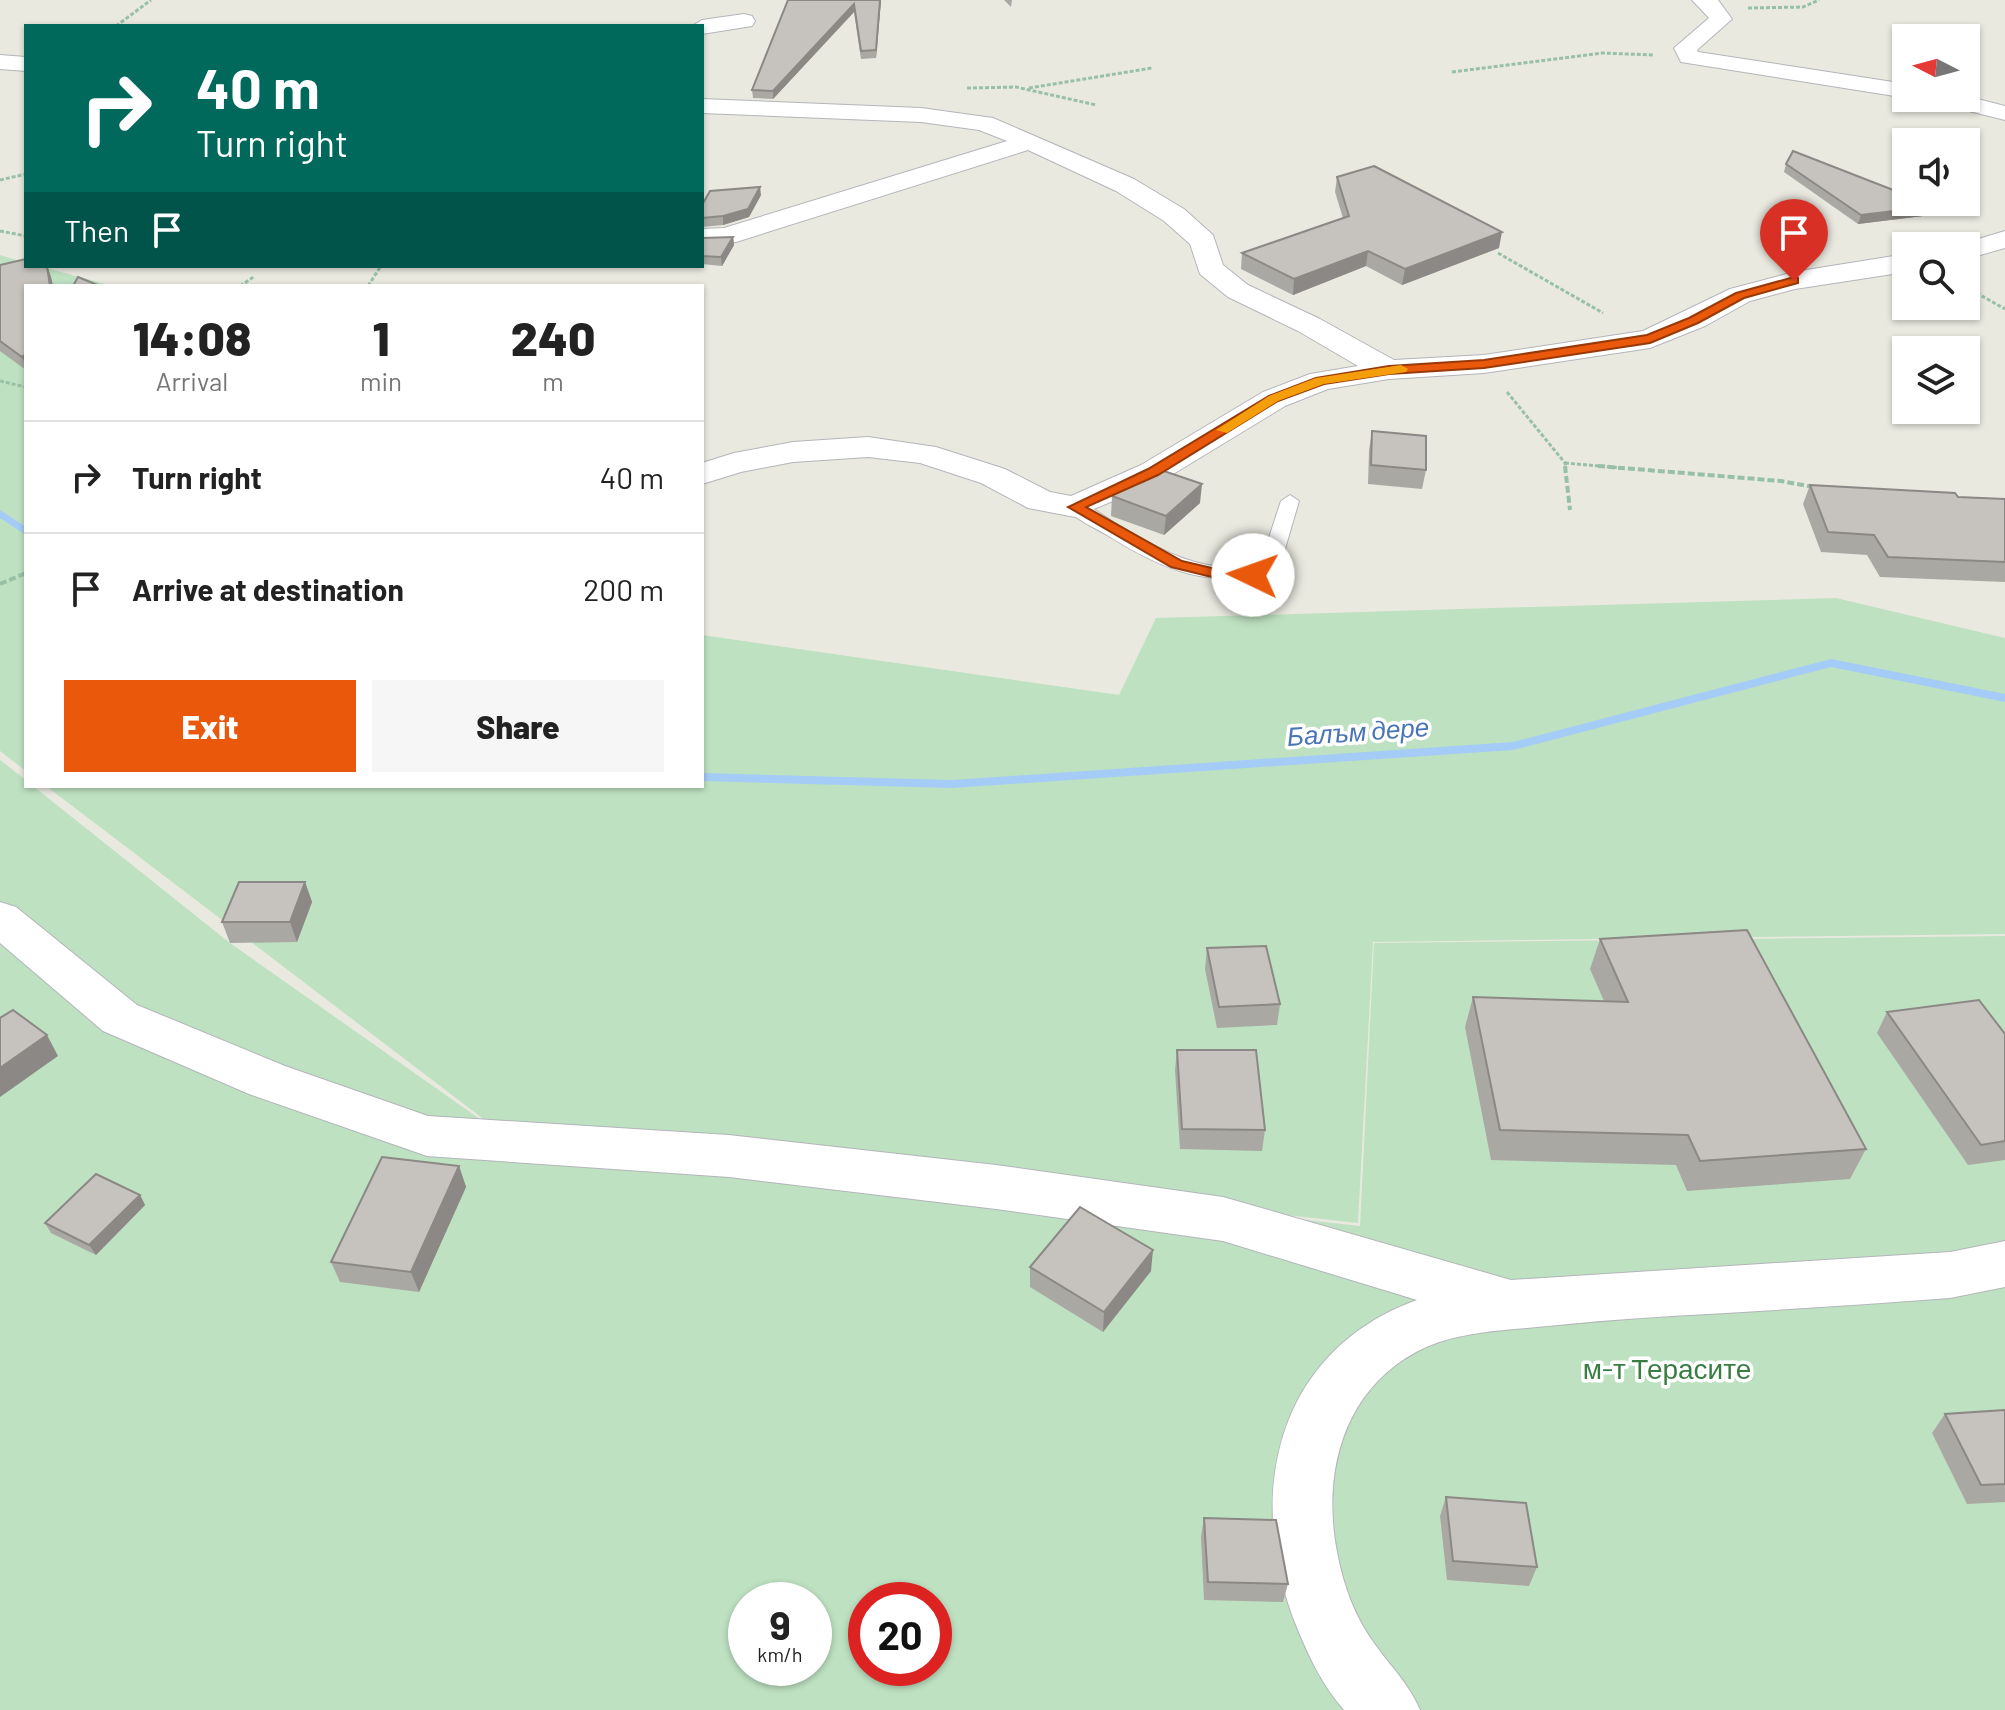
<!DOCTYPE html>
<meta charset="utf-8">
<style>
:root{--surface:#fff;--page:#f6f6f6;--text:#222;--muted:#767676;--line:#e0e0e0;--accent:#ea580c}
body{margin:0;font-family:Barlow,sans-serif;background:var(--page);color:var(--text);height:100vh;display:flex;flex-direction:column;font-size:30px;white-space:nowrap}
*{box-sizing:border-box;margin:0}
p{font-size:26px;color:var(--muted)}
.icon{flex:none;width:44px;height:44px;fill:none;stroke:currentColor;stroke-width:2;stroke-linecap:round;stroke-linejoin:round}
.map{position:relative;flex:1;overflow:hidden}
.side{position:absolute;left:24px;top:284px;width:680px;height:504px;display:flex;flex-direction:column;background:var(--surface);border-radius:0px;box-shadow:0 2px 6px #0004}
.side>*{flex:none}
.banner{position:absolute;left:24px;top:24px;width:680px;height:244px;border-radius:0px;box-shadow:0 2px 6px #0004;background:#00695c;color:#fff;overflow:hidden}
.needle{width:52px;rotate:276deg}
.tools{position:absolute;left:1892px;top:24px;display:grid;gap:16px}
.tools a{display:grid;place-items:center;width:88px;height:88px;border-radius:0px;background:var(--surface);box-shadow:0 2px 6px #0004;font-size:40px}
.speed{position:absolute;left:728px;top:1582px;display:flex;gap:16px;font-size:40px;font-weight:700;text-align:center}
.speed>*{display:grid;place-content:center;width:104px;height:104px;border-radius:50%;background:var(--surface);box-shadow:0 2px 6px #0004;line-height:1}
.speed small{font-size:20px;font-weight:400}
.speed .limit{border:12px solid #d22;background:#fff;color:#111}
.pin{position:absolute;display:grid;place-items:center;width:68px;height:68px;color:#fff;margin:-82px -34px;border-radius:50% 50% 50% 0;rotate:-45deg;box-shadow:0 0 8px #0007}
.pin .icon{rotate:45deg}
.me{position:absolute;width:88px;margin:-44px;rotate:273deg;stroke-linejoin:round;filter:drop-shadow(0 0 6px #0008)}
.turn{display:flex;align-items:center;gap:28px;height:168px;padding:0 40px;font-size:36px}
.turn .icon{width:104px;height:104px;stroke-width:2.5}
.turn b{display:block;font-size:56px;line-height:68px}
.then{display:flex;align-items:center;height:76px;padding:0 40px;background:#0003;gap:16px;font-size:30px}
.eta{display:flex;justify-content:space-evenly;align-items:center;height:136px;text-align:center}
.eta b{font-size:48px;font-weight:800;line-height:56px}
.primary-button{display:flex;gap:16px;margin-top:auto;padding:16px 40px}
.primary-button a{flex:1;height:92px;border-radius:0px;background:var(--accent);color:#fff;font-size:32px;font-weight:800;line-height:92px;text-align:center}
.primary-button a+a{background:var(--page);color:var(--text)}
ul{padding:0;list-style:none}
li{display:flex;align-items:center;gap:24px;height:112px;padding:0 40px;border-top:2px solid var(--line)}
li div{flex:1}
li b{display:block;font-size:30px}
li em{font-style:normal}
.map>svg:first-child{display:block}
</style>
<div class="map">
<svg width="2005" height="1710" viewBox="0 0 2005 1710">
<rect width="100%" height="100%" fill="#eae9e0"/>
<!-- green -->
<g fill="#bee1c1" fill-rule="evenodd">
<polygon points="0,255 26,263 26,266 39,266 113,286 26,286 26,771 0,751"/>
<polygon points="1836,598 2005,638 2005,934 1373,942 1358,1223 494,1127 46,786 702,786 702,635 1119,695 1156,618"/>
<path d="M0,760L26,780V786H33L230,943L494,1129L1360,1226L1374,943L2005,936V1710H0ZM746,1600H814V1668H746ZM866,1600H934V1668H866Z"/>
</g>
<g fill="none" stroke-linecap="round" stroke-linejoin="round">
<!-- stream -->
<g fill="#a4ccf7" fill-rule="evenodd">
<polygon points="0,510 26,527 26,535 0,518"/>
<polygon points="1831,659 2005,694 2005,702 1831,667 1513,750 952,788 702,781 702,773 952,780 1513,742"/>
</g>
<defs>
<path id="lane" d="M1290,495L1299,501L1280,566L1277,570C1211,591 1163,570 1107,535C1093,527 1075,519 1065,507L1068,503C1084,499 1100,514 1113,522C1158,549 1208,579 1261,562L1281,501Z"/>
<g id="street">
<polygon points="1692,0 1718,0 1732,19 1697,50 1698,52 1906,84 1907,98 1681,62 1674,48 1709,18"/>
<polygon points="744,14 752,16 755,21 752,26 702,34 702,26 692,26 702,20"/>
<polygon points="0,55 26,57 26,71 0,69"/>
<polygon points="1966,96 2005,106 2005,120 1937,103 1934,98"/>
<polygon points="702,99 921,108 993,118 1134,179 1184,209 1213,235 1223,265 1248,285 1320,319 1394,360 1484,355 1643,331 1730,289 1794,272 1906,254 1906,272 1795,289 1750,301 1705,326 1650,348 1484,373 1389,379 1328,389 1285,406 1165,479 1075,517 1028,508 981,483 920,463 868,457 793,462 741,472 702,484 702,463 734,453 793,442 868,437 936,447 1005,469 1050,492 1071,496 1141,465 1263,392 1310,374 1358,366 1298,331 1228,297 1200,274 1190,244 1164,221 1116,191 1028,150 736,242 702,245 702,229 724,228 1007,141 979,130 921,122 702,113"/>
<polygon points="2005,231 2005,248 1966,259 1966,246 1955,246"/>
<path d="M0,902L16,907L137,1005L285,1066L428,1116L729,1135L996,1165L1223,1197L1511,1280L1950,1252L2005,1241V1287L1950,1298C1857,1305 1764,1311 1672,1316C1619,1319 1567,1324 1515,1329C1481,1332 1446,1336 1416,1352C1342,1392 1322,1475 1337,1552C1343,1585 1355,1618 1376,1646C1392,1668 1409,1684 1420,1710H1344C1323,1686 1310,1659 1298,1630C1244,1500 1273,1352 1417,1300L1223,1241L996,1209L729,1177L427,1156L249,1094L103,1031L0,943Z"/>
</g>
</defs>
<!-- lane casing -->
<use href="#lane" stroke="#b3b5ba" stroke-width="2"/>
<!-- street casing -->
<use href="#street" stroke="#b3b5ba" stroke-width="2"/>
<!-- path-far1 -->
<g stroke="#98c0a7" stroke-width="3" stroke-dasharray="4 2" stroke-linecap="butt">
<polyline points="1748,8 1803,7 1819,0"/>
<polyline points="116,26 151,0"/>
<polyline points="1452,72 1602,53 1653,55"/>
<polyline points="967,88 1016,87 1096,105"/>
<polyline points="1029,88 1152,68"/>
<polyline points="0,180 26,174"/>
<polyline points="0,231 26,236"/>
<polyline points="1498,253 1603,313"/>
<polyline points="240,286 255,276"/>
<polyline points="368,286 381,266"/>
<polyline points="1966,287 2005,309"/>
<polyline points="0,381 26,387"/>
<polyline points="1507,392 1565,463 1566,468"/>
<polyline points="1565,463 1622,468"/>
</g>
<!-- path -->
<g stroke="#98c0a7" stroke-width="4" stroke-dasharray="7 3" stroke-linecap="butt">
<polyline points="1565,466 1570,510"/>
<polyline points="1598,466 1781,481 1813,487"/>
<polyline points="0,584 26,573"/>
</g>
<!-- lane -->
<use href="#lane" fill="#fff" fill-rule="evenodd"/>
<!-- street -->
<use href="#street" fill="#fff" fill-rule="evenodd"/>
</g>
<!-- wall -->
<g fill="#aaa8a3">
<polygon points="788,0 881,0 876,58 861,59 854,12 773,99 753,98 752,90"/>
<polygon points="1004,0 1012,0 1011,7"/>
<polygon points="1786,164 1931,215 1858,224 1784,172"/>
<polygon points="1337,177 1499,248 1402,285 1366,266 1293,295 1241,269 1242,253 1343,218 1335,192"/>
<polygon points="761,195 749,217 723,225 702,227 702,205"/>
<polygon points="733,237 734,245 722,266 702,264 702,238"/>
<polygon points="0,265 47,266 51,277 53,286 26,286 26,370 0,351"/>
<polygon points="1372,431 1426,470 1422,489 1368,484 1369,450"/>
<polygon points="1810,485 1958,497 2005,499 2005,582 1880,577 1867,555 1821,552 1803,504"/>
<polygon points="1112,496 1200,503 1164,535 1111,516"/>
<polygon points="305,882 312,902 297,942 230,943 222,922"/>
<polygon points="1600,939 1866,1149 1850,1179 1687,1191 1676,1165 1491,1160 1465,1027 1473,997 1604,1001 1590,969"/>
<polygon points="1207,948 1280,1004 1277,1025 1217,1028 1205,969"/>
<polygon points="1887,1012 2005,1034 2005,1160 1968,1165 1877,1033"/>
<polygon points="1177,1050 1265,1130 1262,1151 1180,1149 1175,1070"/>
<polygon points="459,1166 466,1187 419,1292 340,1282 331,1262"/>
<polygon points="140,1195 145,1205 96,1255 51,1233 45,1223"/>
<polygon points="1030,1267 1151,1271 1103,1332 1030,1287"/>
<polygon points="2005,1410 2005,1502 1967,1504 1932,1433 1945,1414"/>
<polygon points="1446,1497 1537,1567 1529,1586 1447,1580 1440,1516"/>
<polygon points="1204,1518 1288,1584 1283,1602 1204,1600 1201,1537"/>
</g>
<!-- shaded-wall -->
<g fill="#8b8885">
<polygon points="880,0 881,0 876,58 876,50"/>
<polygon points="854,4 854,12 773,99 773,91"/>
<polygon points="760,187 761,195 749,217 723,225 723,216"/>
<polygon points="1935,206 1931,215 1858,224 1861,215"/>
<polygon points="1502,232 1499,248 1402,285 1405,269"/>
<polygon points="733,237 734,245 722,266 721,257"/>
<polygon points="1368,251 1366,266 1293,295 1294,279"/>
<polygon points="47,266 51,277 53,286 50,286"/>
<polygon points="26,354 26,366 22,357"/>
<polygon points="1202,484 1200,503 1164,535 1166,516"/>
<polygon points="305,882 312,902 297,942 290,922"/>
<polygon points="47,1035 58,1056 0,1097 0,1068"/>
<polygon points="459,1166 466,1187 419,1292 411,1272"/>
<polygon points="140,1195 145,1205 96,1255 89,1245"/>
<polygon points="1153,1250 1151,1271 1103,1332 1104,1312"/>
</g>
<!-- building -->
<g fill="#c6c3be" stroke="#8b8885" stroke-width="2">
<polygon points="788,0 880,0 876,50 861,51 854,4 773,91 752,90"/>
<polygon points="1793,151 1906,195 1906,202 1924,202 1935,206 1861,215 1786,164"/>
<polygon points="1374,166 1502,232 1405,269 1368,251 1294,279 1242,253 1349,216 1337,177"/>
<polygon points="760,187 748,209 723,216 702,218 702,205 710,191"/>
<polygon points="733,237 721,257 702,256 702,238"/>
<polygon points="26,259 26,266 47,266 50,286 26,286 26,354 22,357 0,341 0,265"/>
<polygon points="78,277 100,286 73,286"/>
<polygon points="1372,431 1426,436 1426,470 1371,465"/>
<polygon points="1155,468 1202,484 1166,516 1112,496 1137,476"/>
<polygon points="1810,485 1955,493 1958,497 2005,499 2005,562 1888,557 1874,535 1828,532"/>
<polygon points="239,882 305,882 290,922 222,922"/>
<polygon points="1747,930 1866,1149 1700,1161 1688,1135 1500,1130 1473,997 1628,1002 1600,939"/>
<polygon points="1266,946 1280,1004 1219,1007 1207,948"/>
<polygon points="1979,1000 2005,1034 2005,1141 1981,1145 1887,1012"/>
<polygon points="13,1010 47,1035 0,1068 0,1018"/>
<polygon points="1177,1050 1256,1050 1265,1130 1182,1129"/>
<polygon points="382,1157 459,1166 411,1272 331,1262"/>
<polygon points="96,1174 140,1195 89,1245 45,1223"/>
<polygon points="1080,1207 1153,1250 1104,1312 1030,1267"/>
<polygon points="2005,1410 2005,1484 1981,1485 1945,1414"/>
<polygon points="1446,1497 1526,1503 1537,1567 1453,1561"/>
<polygon points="1204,1518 1276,1520 1288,1584 1208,1582"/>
</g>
<!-- route -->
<polygon fill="#ea580c" stroke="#983908" stroke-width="2" points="1794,277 1798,278 1798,283 1744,298 1698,323 1650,343 1484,368 1389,374 1324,384 1278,401 1158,475 1086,507 1182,561 1216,569 1253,570 1259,571 1259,578 1216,578 1171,567 1068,507 1148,469 1269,396 1316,378 1389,366 1484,360 1647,335 1689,318 1736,293"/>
<!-- slow -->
<polygon fill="#f59e0b" points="1401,365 1408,369 1406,372 1324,384 1278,401 1227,433 1216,430 1269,396 1316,378"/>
<g text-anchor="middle" stroke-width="7" stroke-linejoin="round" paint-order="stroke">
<!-- water labels -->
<g font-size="26" font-style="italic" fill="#4a76b7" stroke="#fff">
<text transform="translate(1358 732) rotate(-4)" y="9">Балъм дере</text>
</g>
<!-- near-park labels -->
<g font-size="28" fill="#3a7d43" stroke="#fff">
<text x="1667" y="1379">м-т Терасите</text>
</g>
</g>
</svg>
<div class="tools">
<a><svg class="needle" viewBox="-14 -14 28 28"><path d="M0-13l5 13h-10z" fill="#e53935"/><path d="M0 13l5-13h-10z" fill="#767676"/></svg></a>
<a><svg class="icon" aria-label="sound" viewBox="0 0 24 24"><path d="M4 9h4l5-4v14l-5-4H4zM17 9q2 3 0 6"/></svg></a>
<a><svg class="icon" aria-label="search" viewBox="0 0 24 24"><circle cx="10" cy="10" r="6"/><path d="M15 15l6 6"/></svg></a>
<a><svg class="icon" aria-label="layers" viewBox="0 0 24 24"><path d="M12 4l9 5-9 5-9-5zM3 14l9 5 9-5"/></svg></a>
</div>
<div class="speed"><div>9<small>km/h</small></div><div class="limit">20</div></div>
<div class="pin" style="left:1794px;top:281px;background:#d93025"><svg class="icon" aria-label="arrive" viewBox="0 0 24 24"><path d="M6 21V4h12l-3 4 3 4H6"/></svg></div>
<svg class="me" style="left:1253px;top:575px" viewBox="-20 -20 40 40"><circle r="19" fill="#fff"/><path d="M0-13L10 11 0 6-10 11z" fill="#ea580c"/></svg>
<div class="banner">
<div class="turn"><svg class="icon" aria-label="right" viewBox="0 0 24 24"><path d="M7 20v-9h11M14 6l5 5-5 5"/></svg><div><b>40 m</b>Turn right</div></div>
<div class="then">Then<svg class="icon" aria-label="arrive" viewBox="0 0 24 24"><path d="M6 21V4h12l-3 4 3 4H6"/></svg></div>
</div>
<section class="side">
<div class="eta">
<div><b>14:08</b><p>Arrival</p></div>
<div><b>1</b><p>min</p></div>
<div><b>240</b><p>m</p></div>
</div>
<ul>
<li><svg class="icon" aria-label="right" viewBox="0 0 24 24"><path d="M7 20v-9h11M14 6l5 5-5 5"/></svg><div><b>Turn right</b></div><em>40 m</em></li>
<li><svg class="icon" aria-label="arrive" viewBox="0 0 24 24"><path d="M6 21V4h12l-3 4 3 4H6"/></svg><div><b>Arrive at destination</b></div><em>200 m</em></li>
</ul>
<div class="primary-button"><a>Exit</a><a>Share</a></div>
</section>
</div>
